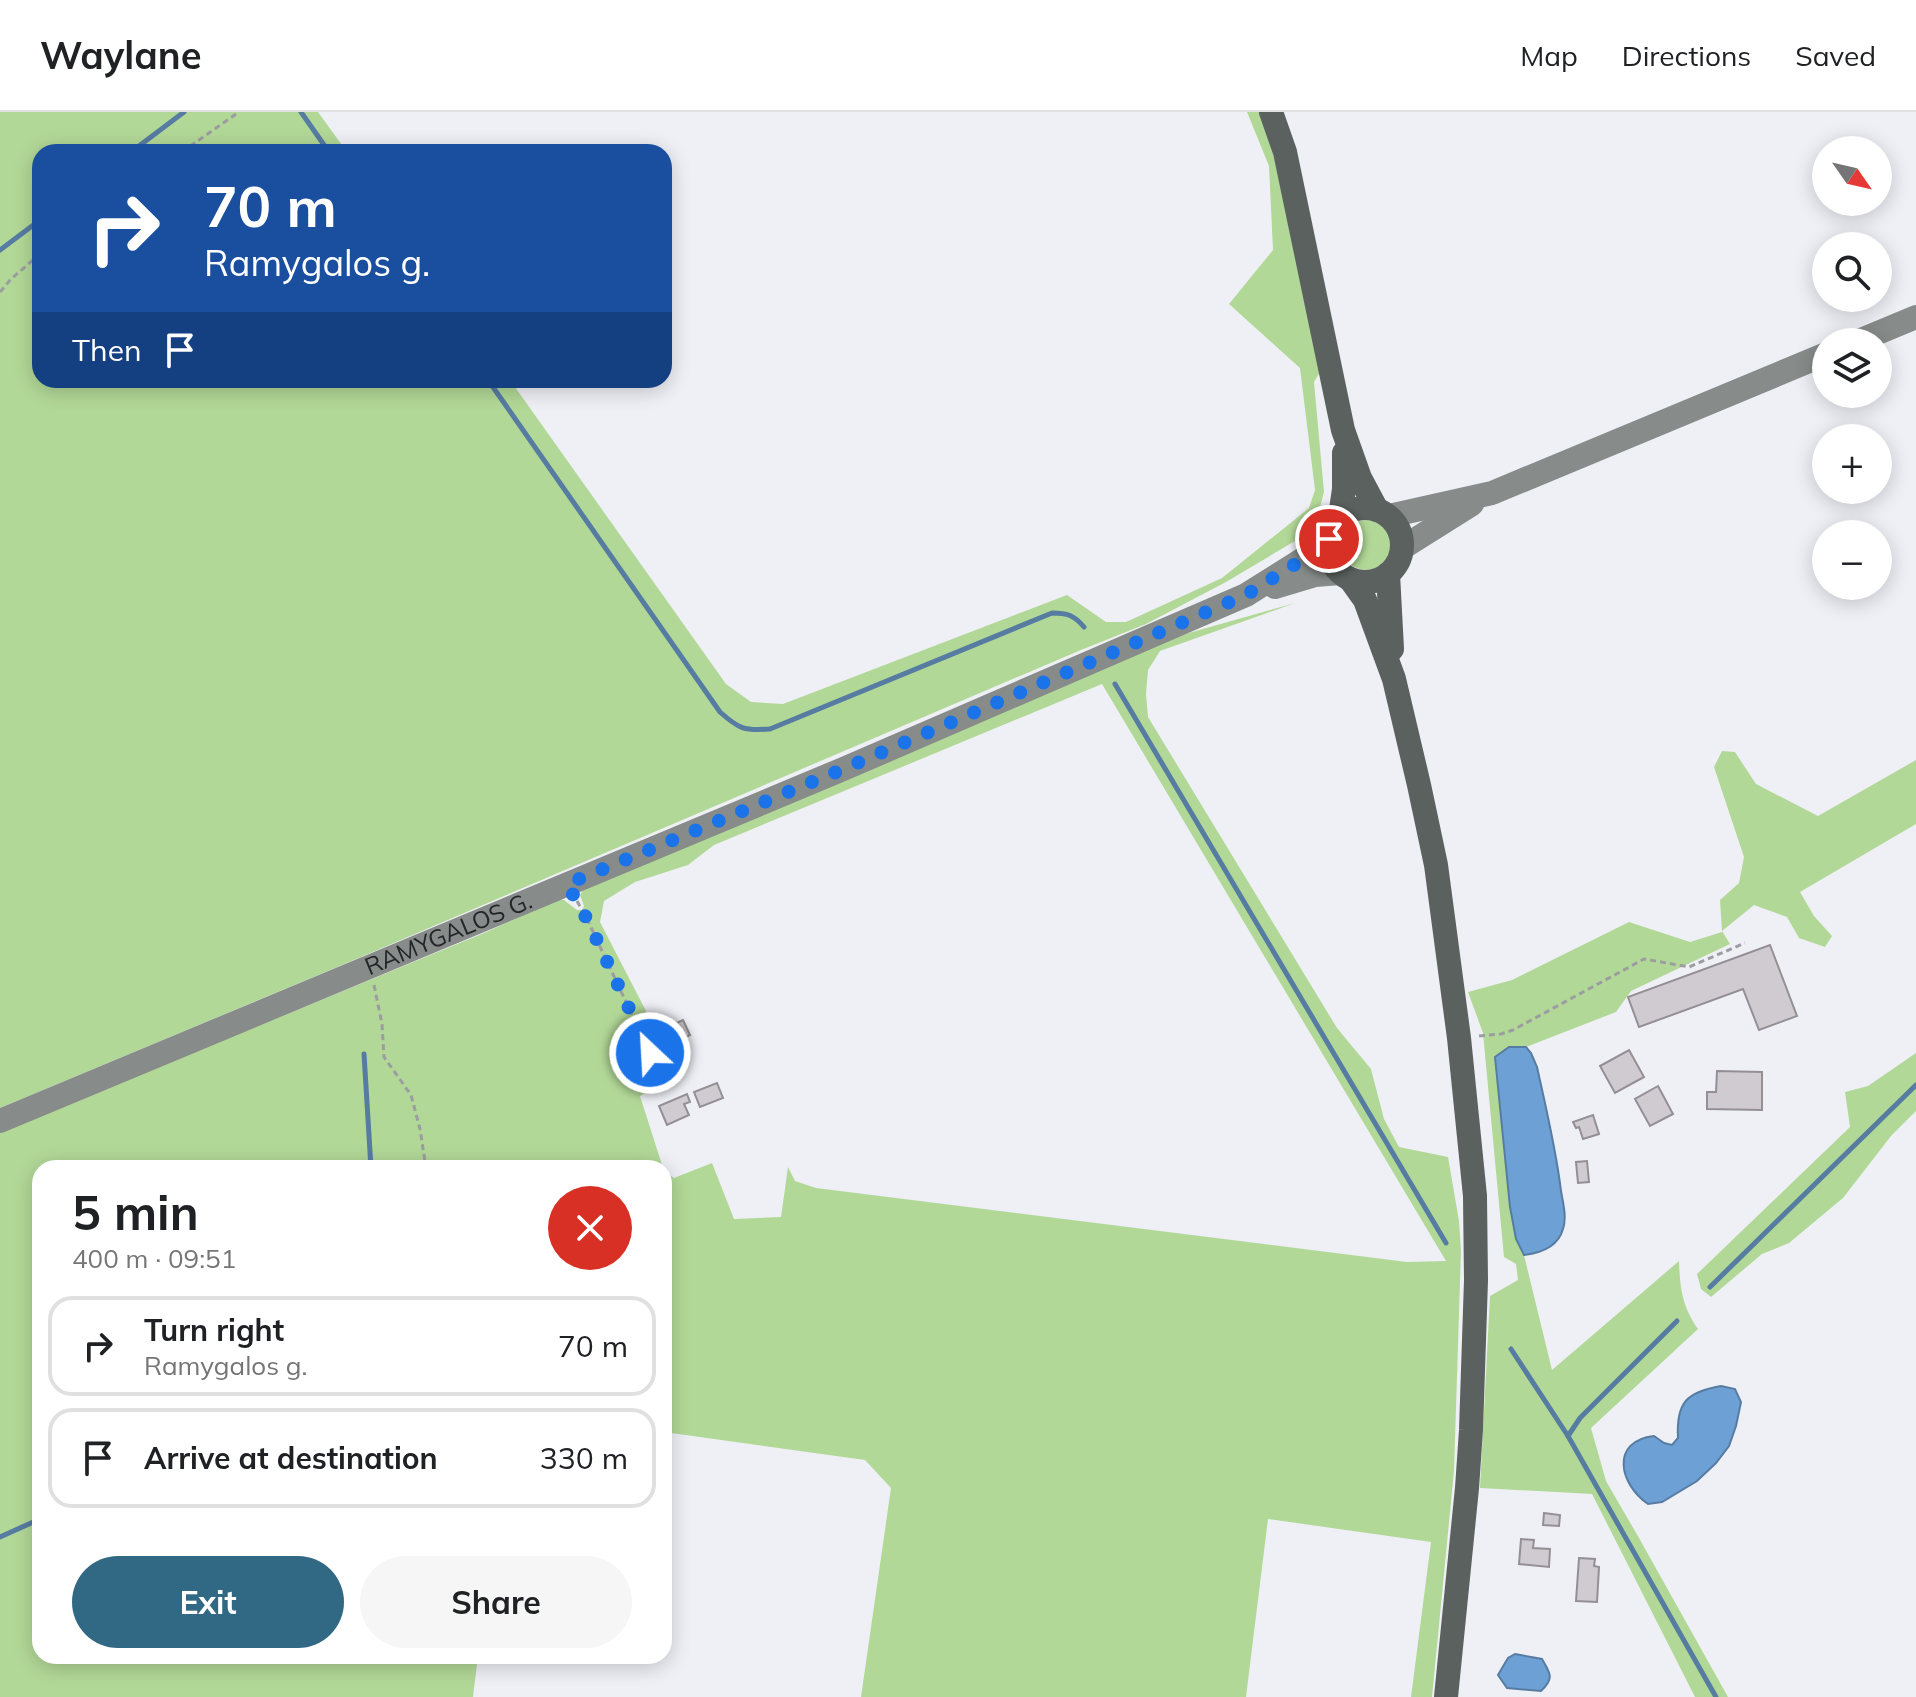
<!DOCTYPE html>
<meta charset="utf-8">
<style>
:root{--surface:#fff;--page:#f6f6f6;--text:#202124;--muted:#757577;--line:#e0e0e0;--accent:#316883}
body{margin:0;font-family:Mulish,sans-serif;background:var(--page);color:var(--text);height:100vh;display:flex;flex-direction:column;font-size:30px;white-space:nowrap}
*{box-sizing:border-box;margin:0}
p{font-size:26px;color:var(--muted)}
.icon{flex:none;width:44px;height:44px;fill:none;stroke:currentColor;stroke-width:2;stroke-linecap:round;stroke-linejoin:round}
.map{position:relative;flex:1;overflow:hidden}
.sheet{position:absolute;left:32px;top:1048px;width:640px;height:504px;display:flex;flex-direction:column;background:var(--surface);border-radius:24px;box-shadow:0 4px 20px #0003}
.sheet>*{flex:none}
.guide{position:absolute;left:32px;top:32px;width:640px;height:244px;border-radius:24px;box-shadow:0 4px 20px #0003;background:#1a4fa0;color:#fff;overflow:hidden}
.needle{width:52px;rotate:124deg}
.fabs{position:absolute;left:1812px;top:24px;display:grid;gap:16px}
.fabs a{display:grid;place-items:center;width:80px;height:80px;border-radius:50%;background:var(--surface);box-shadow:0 4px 20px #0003;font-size:40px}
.pin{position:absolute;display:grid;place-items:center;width:68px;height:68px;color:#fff;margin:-34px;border:4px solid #fff;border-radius:50%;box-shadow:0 2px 8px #0007}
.me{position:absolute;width:88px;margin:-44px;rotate:335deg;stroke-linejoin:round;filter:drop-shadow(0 0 6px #0008)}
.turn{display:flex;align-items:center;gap:28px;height:168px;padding:0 40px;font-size:36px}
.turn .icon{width:104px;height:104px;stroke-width:2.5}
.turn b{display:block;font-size:56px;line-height:68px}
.then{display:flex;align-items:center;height:76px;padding:0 40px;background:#0003;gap:16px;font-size:30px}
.round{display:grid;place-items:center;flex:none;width:84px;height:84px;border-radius:42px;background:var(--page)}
.summary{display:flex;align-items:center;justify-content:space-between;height:136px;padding:0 40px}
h1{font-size:48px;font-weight:700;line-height:60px}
.cta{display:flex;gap:16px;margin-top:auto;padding:16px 40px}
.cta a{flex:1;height:92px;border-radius:48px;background:var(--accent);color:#fff;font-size:32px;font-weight:700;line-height:92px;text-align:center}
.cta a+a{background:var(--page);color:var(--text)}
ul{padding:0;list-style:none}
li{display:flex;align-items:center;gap:24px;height:100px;margin:0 16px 12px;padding:0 24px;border:4px solid var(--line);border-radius:24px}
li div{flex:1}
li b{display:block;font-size:30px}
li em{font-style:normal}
header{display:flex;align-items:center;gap:48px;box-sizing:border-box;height:112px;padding:0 40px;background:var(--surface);border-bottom:2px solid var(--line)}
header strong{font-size:38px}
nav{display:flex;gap:44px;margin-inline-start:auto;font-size:28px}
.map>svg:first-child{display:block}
</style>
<header>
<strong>Waylane</strong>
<nav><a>Map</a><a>Directions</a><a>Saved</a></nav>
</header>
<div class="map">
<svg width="1916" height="1585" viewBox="0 0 1916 1585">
<rect width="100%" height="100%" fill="#eff0f6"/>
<!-- green -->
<g fill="#b2d897">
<polygon points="0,0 318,0 347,40 40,40 40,268 510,268 726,572 751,590 783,592 1067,483 1106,510 1126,510 1222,466 1309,396 1315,378 1300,256 1229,192 1273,138 1269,54 1247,0 1259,0 1266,14 1279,65 1320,260 1314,270 1324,380 1319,399 1305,423 1226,470 1146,512 1081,538 335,856 0,996"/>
<circle cx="1366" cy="433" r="25"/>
<polygon points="1295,491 1160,539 1148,558 1146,582 1148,605 1337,916 1371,957 1384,1007 1399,1035 1448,1045 1459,1109 1461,1139 1454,1359 1432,1585 1411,1585 1431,1430 1268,1407 1246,1585 861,1585 891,1376 865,1348 664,1320 664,1059 674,1066 712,1051 734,1107 781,1105 788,1055 795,1069 816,1076 1407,1150 1446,1149 1102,572 714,733 688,753 635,770 604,789 600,810 647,901 623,913 656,976 640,984 663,1056 40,1056 40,1544 478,1544 473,1585 0,1585 0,1020 484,821 557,788 564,788 577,798 582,798 584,794 580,783 584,776 1171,526"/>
<path d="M1722,639L1735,640L1756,672L1818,704L1916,648V712L1800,780L1814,804L1832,824L1825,835L1799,826L1787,805L1754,793L1722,819L1730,832L1631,879L1616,900L1526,935H1509L1495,945L1510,1095L1516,1127L1524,1143L1552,1258L1679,1149C1680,1176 1682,1194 1698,1217L1591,1316L1606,1369L1639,1426L1728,1585H1695L1592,1382L1480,1376L1490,1184L1518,1168L1516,1152L1504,1145L1483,921L1468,880L1512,868L1629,810L1690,830L1722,820L1720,788L1739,771L1744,745L1714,655Z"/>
<polygon points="1916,941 1916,999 1891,1024 1843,1086 1789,1131 1762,1142 1711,1185 1701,1177 1697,1162 1850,1015 1845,980 1868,974"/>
</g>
<!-- water -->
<g fill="#6da1d6" stroke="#577ca2" stroke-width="2">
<path d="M1509,935H1526L1531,941L1537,955C1546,996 1556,1037 1561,1079C1563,1091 1567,1105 1563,1117C1558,1135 1541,1141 1524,1143L1516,1127L1510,1095L1495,945Z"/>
<path d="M1721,1274L1735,1277L1741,1290L1736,1314L1729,1334L1716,1351L1697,1369L1662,1390L1648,1392C1619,1372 1610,1329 1654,1324L1664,1331L1672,1333L1678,1326C1676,1290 1687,1280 1721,1274Z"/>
<path d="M1515,1542L1542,1547C1550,1561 1555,1566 1541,1579L1507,1576L1498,1563L1508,1546Z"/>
</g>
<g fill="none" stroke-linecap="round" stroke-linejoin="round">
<!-- stream -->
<g stroke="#577ca2" stroke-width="5">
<polyline points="301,0 329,40"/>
<polyline points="131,40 184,0"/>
<polyline points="0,138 40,108"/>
<path d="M488,268L720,600C739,617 744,619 770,617L1052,501C1067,501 1074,503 1084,515"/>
<polyline points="1115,572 1446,1131"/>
<polyline points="364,942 371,1056"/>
<polyline points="1710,1175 1916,973"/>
<polyline points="1511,1237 1568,1324 1716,1585"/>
<polyline points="1568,1324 1580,1306 1677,1209"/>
<polyline points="0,1425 40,1407"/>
</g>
</g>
<!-- building -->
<g fill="#d0cbd0" stroke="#948f94" stroke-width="2">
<polygon points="1770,833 1797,904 1759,918 1743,877 1639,915 1628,885"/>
<polygon points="683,908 690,923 682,927 685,934 671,941 667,933 658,937 652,922"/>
<polygon points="1629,938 1644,965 1615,981 1600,954"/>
<polygon points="1717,959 1762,960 1762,998 1707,997 1707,980 1716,980"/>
<polygon points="717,971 723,986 700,995 694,980"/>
<polygon points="1658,974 1673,1002 1650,1014 1635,987"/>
<polygon points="687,982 690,990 684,992 689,1003 667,1013 659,994"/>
<polygon points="1593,1003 1599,1022 1583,1027 1579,1015 1576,1016 1573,1010"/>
<polygon points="1587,1049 1589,1070 1578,1071 1576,1050"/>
<polygon points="1544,1401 1560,1403 1559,1414 1543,1413"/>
<polygon points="1521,1427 1534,1428 1533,1436 1550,1437 1549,1455 1519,1452"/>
<polygon points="1579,1446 1595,1447 1594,1454 1599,1455 1597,1490 1576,1489"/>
</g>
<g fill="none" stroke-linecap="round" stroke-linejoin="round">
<!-- path -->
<g stroke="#9c9da1" stroke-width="3" stroke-dasharray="6 4" stroke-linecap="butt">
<polyline points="182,40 239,0"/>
<polyline points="0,180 11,167 40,142"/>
<polyline points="577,789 588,809 650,941 660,951"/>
<polyline points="374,873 382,912 384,945 411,983 420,1017 426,1056"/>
<polyline points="1479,924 1501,922 1513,918 1644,847 1689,855 1745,831"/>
</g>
<!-- secondary -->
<g stroke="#878c8b" stroke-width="24">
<polyline points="1856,230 1916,205"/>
<polyline points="1389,404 1492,381 1826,242"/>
<polyline points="1402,436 1472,392"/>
<polyline points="1275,475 1315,463 1341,461"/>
<path id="s1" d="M0,1009L841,658L1246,483L1316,439L1329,427"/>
</g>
<!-- highway -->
<g stroke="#5a615f" stroke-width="24">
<polyline points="1271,0 1285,40 1343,318 1360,366 1377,398"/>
<circle cx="1365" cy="433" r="37"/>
<polyline points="1340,405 1344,377 1344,341"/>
<polyline points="1388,462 1392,537"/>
<polyline points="1350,467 1365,488 1394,567 1419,673 1436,753 1459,926 1475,1084 1476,1168 1471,1318 1467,1376 1446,1585"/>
</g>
</g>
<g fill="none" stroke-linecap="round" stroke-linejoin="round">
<!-- route -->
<polyline stroke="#1a73e8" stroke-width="14" stroke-dasharray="0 25.2" points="650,941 588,809 567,772 841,658 1246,483 1316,439 1329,427"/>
</g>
<g text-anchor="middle" stroke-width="8" stroke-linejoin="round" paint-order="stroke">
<!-- street labels -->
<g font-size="24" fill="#242527" stroke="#eff0f6">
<text dy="8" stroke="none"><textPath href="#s1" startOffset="486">RAMYGALOS G.</textPath></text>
</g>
</g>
</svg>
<div class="fabs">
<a><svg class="needle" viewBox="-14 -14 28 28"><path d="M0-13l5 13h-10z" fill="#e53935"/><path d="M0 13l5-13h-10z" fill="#757577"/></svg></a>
<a><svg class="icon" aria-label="search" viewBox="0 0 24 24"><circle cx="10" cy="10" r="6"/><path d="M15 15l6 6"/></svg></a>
<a><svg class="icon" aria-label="layers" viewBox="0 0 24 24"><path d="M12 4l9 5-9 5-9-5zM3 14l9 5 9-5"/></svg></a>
<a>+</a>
<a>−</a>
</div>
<div class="pin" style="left:1329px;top:427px;background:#d93025"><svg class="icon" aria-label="arrive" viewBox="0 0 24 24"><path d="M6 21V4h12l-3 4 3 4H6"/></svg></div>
<svg class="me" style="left:650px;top:941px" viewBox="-20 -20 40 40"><circle r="17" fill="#1a73e8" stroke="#fff" stroke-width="3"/><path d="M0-11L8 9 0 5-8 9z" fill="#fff"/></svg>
<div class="guide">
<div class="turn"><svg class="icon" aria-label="right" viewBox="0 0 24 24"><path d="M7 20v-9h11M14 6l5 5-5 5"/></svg><div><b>70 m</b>Ramygalos g.</div></div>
<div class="then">Then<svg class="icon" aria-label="arrive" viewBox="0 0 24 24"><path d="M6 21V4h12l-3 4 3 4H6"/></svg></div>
</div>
<section class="sheet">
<div class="summary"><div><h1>5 min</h1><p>400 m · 09:51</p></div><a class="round" style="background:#d93025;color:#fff"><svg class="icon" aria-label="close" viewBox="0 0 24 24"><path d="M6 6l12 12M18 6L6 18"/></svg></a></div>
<ul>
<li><svg class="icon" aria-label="right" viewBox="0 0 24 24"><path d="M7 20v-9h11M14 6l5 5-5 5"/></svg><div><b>Turn right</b><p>Ramygalos g.</p></div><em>70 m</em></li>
<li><svg class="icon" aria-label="arrive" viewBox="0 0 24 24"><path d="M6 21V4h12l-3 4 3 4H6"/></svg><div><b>Arrive at destination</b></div><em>330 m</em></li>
</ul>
<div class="cta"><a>Exit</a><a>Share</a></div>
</section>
</div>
